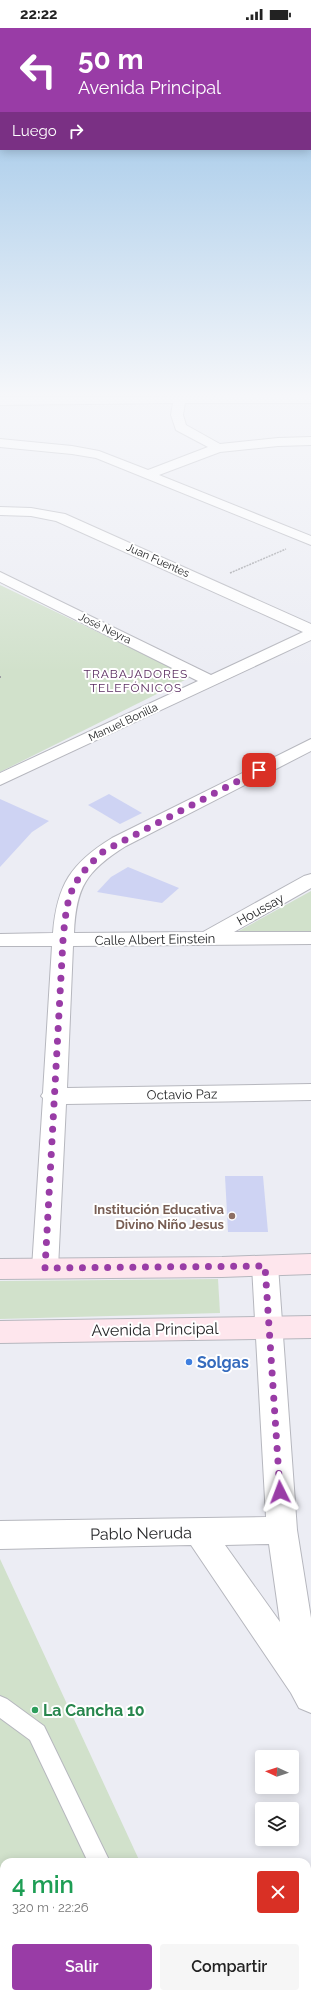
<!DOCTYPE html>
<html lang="es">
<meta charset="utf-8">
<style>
:root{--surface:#fff;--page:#f6f6f6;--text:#222;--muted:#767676;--accent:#993ca6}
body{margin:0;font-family:Raleway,sans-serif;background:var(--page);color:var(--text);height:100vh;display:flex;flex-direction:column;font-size:15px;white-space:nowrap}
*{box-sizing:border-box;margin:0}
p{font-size:13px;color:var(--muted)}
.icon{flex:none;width:22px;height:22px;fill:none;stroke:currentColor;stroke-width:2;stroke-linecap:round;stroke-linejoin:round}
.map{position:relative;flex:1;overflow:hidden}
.side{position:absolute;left:0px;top:1830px;width:311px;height:140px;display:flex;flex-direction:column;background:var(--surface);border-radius:12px 12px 0 0;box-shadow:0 2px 10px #0003}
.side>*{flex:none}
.top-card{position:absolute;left:0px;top:0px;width:311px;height:122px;box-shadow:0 2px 10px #0003;background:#993ca6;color:#fff;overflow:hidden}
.needle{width:26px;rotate:273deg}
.buttons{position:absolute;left:255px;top:1722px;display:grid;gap:8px}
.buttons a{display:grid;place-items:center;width:44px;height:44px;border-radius:4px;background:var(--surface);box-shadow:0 2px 10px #0003;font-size:20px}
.pin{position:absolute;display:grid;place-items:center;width:34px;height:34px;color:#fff;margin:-17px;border-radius:8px;box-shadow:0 2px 6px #0006}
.me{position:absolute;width:44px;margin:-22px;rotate:357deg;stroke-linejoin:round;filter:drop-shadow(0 0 3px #0008)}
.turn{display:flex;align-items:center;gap:14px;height:84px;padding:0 12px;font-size:18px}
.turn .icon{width:52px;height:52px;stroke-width:2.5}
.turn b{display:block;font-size:28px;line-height:34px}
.then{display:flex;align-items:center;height:38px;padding:0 12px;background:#0003;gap:8px;font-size:15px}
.round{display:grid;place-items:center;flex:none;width:42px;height:42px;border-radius:4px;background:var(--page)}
.headline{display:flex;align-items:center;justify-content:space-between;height:68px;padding:0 12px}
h1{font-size:24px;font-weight:600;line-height:30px;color:#1e9e55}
.action{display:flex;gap:8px;margin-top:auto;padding:8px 12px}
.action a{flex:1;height:46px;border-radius:4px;background:var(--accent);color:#fff;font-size:16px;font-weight:600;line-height:46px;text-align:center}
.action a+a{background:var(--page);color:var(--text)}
.status{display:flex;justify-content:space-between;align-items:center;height:28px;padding:0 20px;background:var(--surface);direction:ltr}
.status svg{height:11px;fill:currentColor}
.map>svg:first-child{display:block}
</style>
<div class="status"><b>22:22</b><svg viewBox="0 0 49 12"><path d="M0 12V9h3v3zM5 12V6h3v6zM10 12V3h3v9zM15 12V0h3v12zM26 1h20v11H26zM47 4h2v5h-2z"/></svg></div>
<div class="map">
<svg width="311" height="1970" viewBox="0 0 311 1970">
<rect width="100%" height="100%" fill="#ecedf4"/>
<!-- green -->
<g fill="#d1e1cb">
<polygon points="0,557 191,649 0,744"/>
<polygon points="311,863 311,903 237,904"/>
<polygon points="218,1251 220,1285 0,1291 0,1253"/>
<polygon points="0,1531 140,1834 4,1834 4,1966 200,1966 202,1970 0,1970"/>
</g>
<!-- building -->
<g fill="#ced3f3">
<polygon points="109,766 142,785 120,796 88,777"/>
<polygon points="0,771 49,793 32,804 0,839"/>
<polygon points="128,839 179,860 162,875 97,864 111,849"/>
<polygon points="225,1148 263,1148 268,1204 228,1204"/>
</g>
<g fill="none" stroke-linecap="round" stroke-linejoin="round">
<defs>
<g id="lane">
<polygon points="0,1668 7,1671 44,1698 110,1834 88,1834 30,1712 0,1690"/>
<polygon points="152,1966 175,1966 176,1970 153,1970"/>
</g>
<g id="street">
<polygon points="311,368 311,375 185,375 183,387 186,397 220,416 278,410 311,409 311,417 278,418 220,424 159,447 311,508 311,517 96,430 72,426 0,419 0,411 72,418 99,423 148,442 208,419 176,402 171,387 173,375 0,377 0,369"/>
<polygon points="0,479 31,480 65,486 311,596 311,612 0,757 0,745 198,653 0,554 0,544 211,647 303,604 56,493 31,488 0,487"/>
<path d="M311,711V723L126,818C86,843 76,859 74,905L203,904L304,848L311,846V860L234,904H311V916L73,918L67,1060L311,1056V1072L66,1076L58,1240L54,1247L45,1250L36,1247L32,1240L43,1070L41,1068L43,1065L52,918H0V906L53,905C57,857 71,835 112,810Z"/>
<path d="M265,1228L274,1231L278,1238L297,1502L311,1590V1685L299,1680L291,1665L191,1517L0,1521V1493L266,1489L252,1238L256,1231ZM269,1516L280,1594L225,1517Z"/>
</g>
<g id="secondary">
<polygon points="311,1226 311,1246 222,1249 0,1251 0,1231 222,1229"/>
<polygon points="311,1288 311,1310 0,1315 0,1293"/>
</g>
</defs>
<!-- lane casing -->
<use href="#lane" stroke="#b6b7be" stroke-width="2"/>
<!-- street casing -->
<use href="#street" stroke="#b6b7be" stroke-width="2"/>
<!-- secondary casing -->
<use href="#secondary" stroke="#b6b7be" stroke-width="2"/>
<!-- path-far1 -->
<polyline stroke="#9c9da2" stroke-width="1.5" stroke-dasharray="2 1" stroke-linecap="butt" points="230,545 286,521"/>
<!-- path -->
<polyline stroke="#9c9da2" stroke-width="2" stroke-dasharray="2.5 1.5" stroke-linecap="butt" points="0,648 0,650"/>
<!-- lane -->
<use href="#lane" fill="#fff" fill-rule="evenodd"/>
<!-- street -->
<use href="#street" fill="#fff" fill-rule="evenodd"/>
<!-- secondary -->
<use href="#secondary" fill="#fee6ed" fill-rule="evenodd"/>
</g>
<!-- sky -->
<linearGradient id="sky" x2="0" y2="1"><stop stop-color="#90bee5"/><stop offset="0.57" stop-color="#f6f7fa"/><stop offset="1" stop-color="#f6f7fa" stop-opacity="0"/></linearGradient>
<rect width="311" height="644" fill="url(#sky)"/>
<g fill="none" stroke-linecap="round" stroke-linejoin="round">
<!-- route -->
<path stroke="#993ca6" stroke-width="7" stroke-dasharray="0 12.6" d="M259,742L104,823C69,854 67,868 63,912L45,1240L265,1238L280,1464"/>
</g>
<!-- markers -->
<circle fill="#8d6e63" stroke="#fff" stroke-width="1.5" cx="232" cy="1188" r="4"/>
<circle fill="#3f7fe0" stroke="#fff" stroke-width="1.5" cx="189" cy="1334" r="4"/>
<circle fill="#2e9e5b" stroke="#fff" stroke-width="1.5" cx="35" cy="1682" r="4"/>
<g text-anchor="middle" stroke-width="4" stroke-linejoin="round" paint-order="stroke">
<!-- far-street labels -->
<g font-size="11" fill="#252628" stroke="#fff">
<text transform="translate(158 532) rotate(24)" y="4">Juan Fuentes</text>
<text transform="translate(105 600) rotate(26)" y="4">José Neyra</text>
<text transform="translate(123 694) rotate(-25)" y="4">Manuel Bonilla</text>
</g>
<!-- far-neighbourhood labels -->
<g font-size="12" letter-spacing="1" fill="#5a2c60" stroke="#fff">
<text x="136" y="650">TRABAJADORES<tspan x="136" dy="14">TELEFÓNICOS</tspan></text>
</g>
<!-- street labels -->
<g font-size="13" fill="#252628" stroke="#fff">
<text transform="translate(260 881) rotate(-29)" y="5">Houssay</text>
<text transform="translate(155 911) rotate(-1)" y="5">Calle Albert Einstein</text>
<text transform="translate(182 1066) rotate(-1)" y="5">Octavio Paz</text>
</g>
<!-- education labels -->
<g font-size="13" font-weight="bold" fill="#785e54" stroke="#fff" text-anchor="end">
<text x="224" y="1186">Institución Educativa<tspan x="224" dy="15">Divino Niño Jesus</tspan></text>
</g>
<!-- near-street labels -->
<g font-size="16" fill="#252628" stroke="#fff">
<text transform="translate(155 1301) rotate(-1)" y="6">Avenida Principal</text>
<text transform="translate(141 1505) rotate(-1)" y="6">Pablo Neruda</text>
</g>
<!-- near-shop labels -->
<g font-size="16" font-weight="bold" fill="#366cbe" stroke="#fff" text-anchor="start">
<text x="197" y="1340">Solgas</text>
</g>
<!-- near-leisure labels -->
<g font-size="16" font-weight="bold" fill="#27864d" stroke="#fff" text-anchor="start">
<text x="43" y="1688">La Cancha 10</text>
</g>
</g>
</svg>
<div class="buttons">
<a><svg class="needle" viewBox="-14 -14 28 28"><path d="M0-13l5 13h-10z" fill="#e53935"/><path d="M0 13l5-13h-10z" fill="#767676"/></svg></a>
<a><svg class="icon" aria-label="layers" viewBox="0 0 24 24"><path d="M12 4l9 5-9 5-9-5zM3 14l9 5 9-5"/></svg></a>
</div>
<div class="pin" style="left:259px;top:742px;background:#d93025"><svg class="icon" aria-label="arrive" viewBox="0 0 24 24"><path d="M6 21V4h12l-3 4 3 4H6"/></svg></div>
<svg class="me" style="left:280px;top:1464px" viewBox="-20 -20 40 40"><path d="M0-17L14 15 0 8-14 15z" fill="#993ca6" stroke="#fff" stroke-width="4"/></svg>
<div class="top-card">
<div class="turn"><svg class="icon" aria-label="left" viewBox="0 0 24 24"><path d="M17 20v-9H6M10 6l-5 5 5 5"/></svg><div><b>50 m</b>Avenida Principal</div></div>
<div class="then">Luego<svg class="icon" aria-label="right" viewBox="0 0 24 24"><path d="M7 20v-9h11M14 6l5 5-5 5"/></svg></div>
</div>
<section class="side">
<div class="headline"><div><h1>4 min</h1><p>320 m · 22:26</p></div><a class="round" style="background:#d93025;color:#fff"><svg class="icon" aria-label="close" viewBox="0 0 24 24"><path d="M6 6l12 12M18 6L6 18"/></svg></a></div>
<div class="action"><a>Salir</a><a>Compartir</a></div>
</section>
</div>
